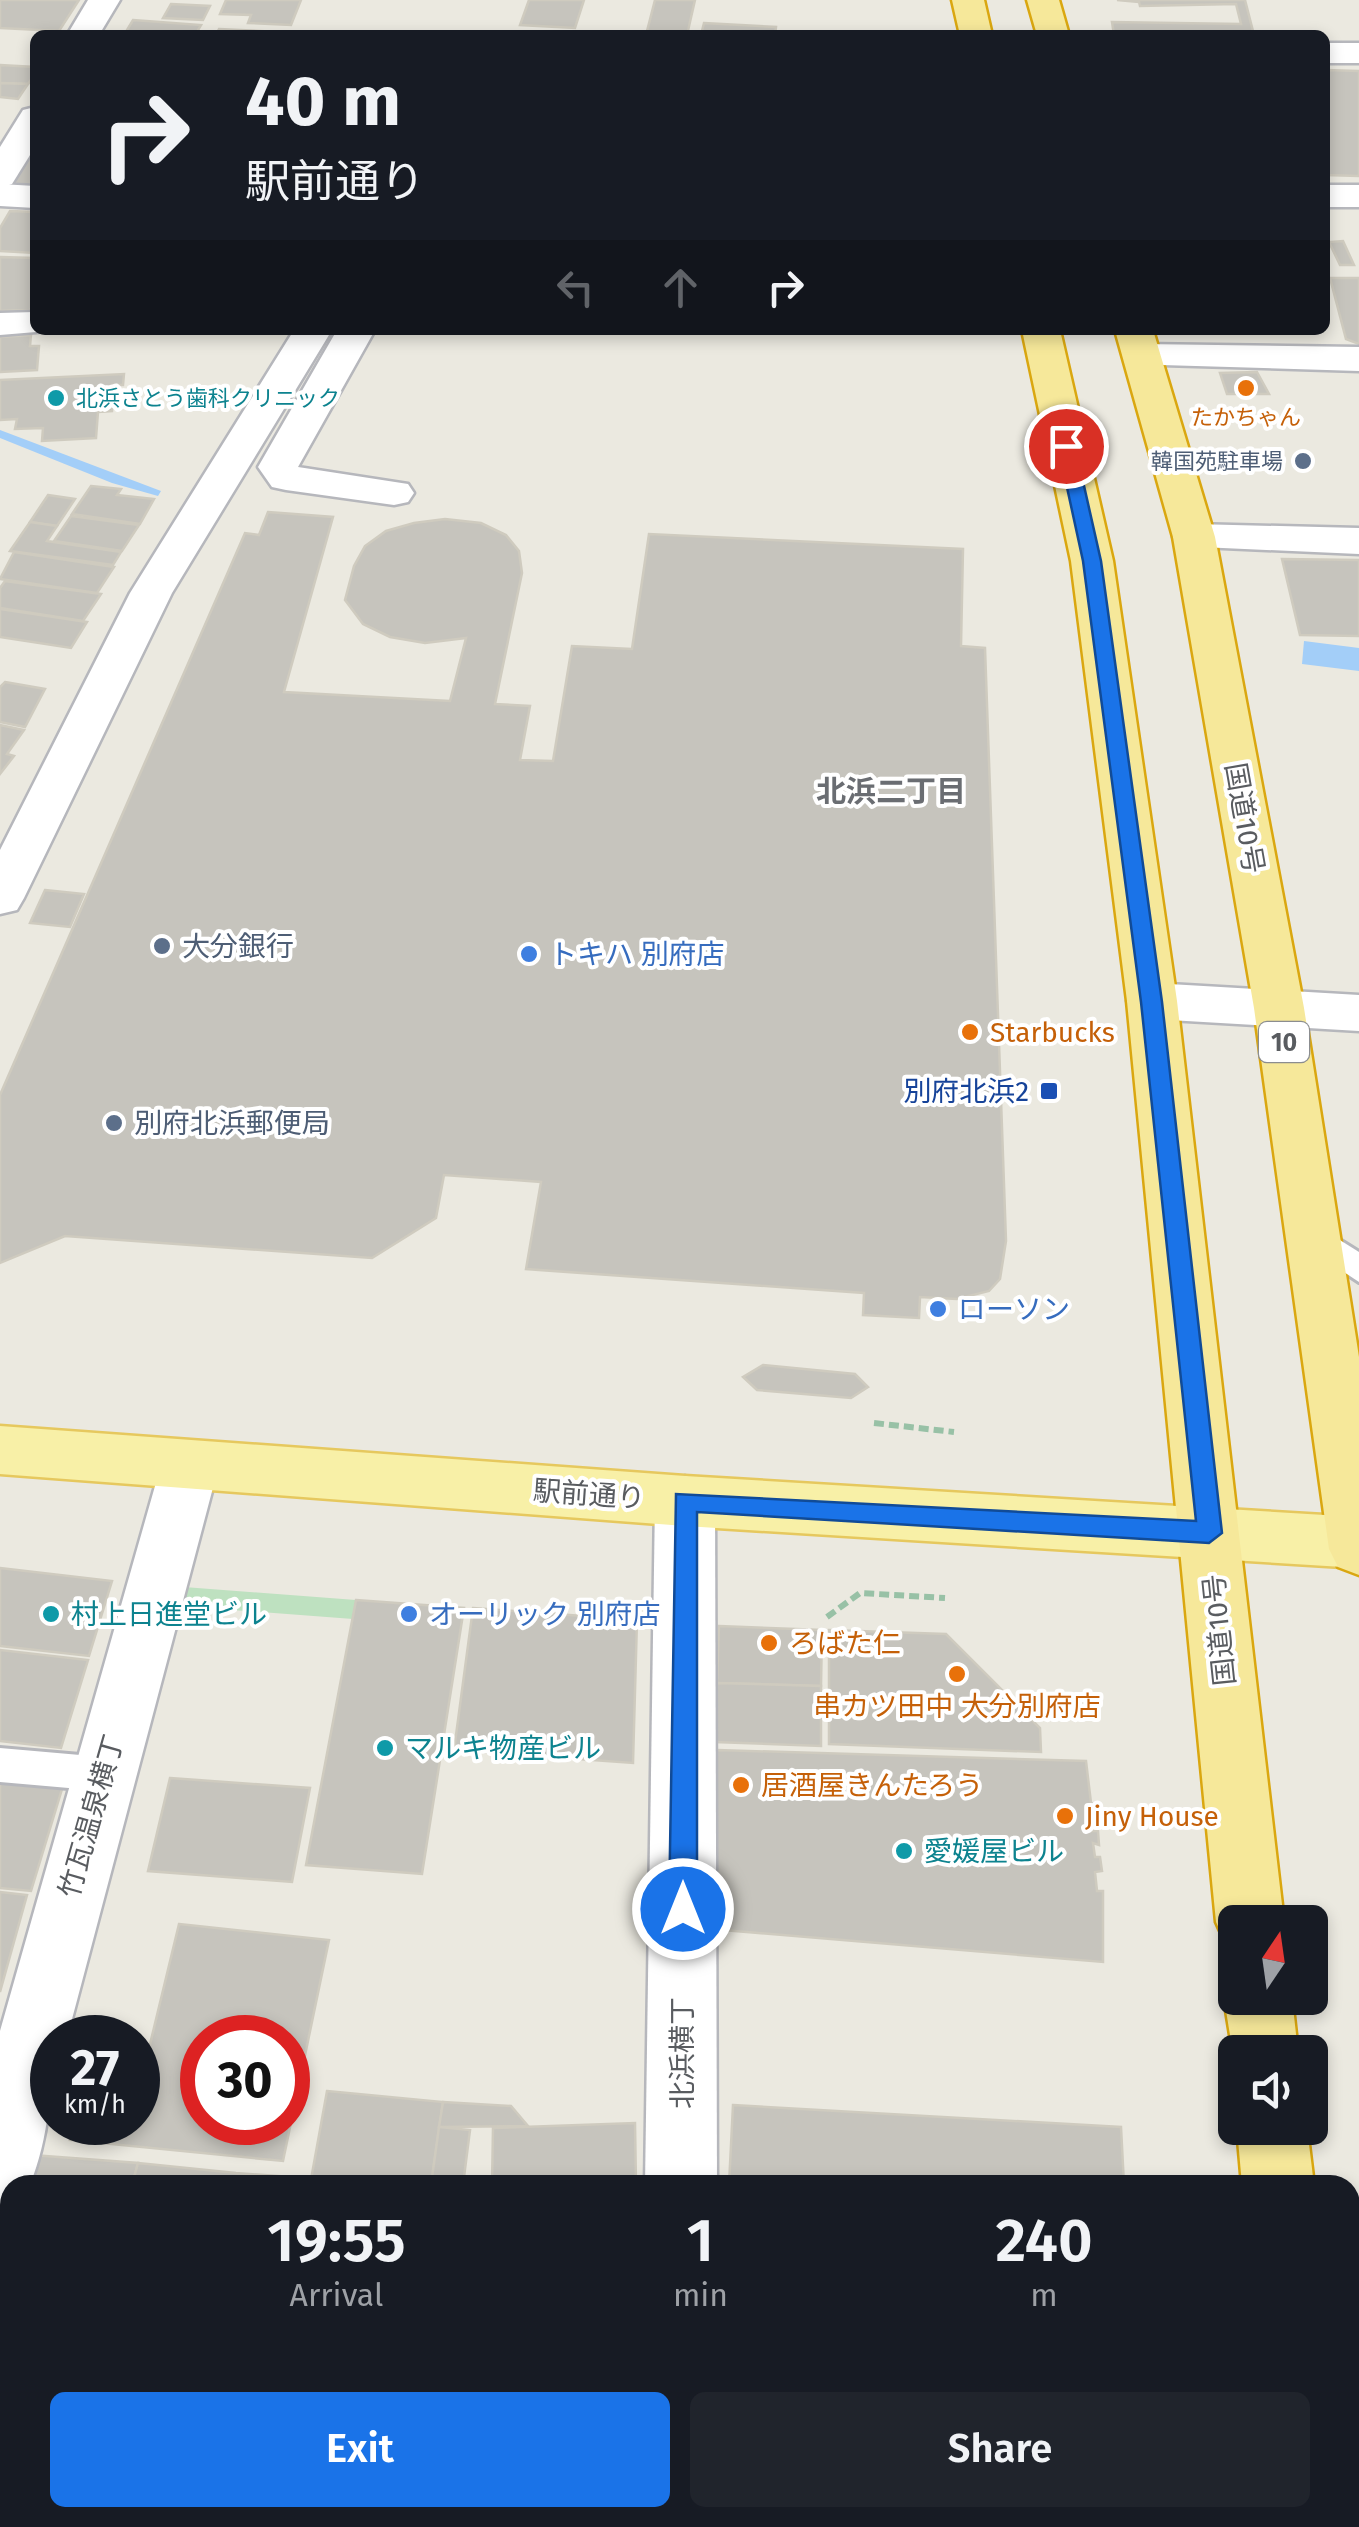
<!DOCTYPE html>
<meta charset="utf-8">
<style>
:root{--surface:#171b24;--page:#20242c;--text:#f1f3f6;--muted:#9ea1a6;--accent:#1a73e8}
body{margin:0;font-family:"Fira Sans","Noto Sans JP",sans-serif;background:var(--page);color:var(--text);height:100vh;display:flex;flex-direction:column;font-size:38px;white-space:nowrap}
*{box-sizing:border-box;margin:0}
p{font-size:32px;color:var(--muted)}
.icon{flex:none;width:55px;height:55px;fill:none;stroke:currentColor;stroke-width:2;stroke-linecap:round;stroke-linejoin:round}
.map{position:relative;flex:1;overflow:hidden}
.details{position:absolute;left:0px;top:2175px;width:1360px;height:352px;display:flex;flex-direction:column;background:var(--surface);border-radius:30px 30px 0 0;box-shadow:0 5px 15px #0003}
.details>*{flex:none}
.guide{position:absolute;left:30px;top:30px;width:1300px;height:305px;border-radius:15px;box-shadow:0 5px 15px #0003;background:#171b24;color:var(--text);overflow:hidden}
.needle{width:65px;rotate:13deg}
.buttons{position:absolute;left:1218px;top:1905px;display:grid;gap:20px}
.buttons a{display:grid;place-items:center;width:110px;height:110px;border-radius:15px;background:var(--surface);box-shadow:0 5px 15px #0003;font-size:50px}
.speed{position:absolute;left:30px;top:2015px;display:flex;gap:20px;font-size:50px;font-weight:700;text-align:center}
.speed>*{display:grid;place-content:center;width:130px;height:130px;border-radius:50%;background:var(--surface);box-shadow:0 5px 15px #0003;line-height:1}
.speed small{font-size:25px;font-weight:400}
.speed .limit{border:15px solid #d22;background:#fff;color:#111}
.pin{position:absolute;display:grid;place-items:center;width:85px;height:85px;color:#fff;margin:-42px;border:5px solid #fff;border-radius:50%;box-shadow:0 2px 10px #0007}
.me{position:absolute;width:110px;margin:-55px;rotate:0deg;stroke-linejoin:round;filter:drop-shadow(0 0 8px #0008)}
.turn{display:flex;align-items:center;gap:35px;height:210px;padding:0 50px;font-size:45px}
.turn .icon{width:130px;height:130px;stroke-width:2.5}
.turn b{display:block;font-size:70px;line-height:85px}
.lanes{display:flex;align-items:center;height:95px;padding:0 50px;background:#0003;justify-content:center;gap:50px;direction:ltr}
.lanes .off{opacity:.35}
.eta{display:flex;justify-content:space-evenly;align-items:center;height:170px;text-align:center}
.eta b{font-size:60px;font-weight:600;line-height:70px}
.button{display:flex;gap:20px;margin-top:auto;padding:20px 50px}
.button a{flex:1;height:115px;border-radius:15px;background:var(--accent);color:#fff;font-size:40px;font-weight:600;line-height:115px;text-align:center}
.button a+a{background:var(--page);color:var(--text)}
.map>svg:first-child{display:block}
</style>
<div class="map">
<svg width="1359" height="2527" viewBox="0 0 1359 2527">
<rect width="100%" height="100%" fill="#ebe9e0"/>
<!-- green -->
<polygon fill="#bee1c0" points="184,1587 356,1600 353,1619 179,1606"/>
<!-- water -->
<g fill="#a3cef8">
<polygon points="0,430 161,491 158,496 112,483 0,438"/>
<polygon points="1304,641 1359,648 1359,671 1302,664"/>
</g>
<!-- building -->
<g fill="#c6c4bd" stroke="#cfcbbf" stroke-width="2.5" fill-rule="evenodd">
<polygon points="0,0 79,0 59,31 0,28"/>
<polygon points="226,0 301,0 291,25 248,23 251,15 220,14"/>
<polygon points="529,0 584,0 575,28 520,25"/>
<polygon points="655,0 695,0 687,35 646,35"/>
<polygon points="1245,0 1254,35 1114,35 1112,22 1241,24 1236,4 1140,6 1139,2 1117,0"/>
<polygon points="171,4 210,6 203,20 163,18"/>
<polygon points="133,20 201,25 195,35 124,35"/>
<polygon points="704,23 776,27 775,35 701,35"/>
<polygon points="219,29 281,32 216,35"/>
<polygon points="0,65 35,67 35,74 28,84 0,83"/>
<polygon points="1325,70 1359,71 1359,176 1325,175"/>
<polygon points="0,83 28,84 18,99 0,97"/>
<polygon points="27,148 35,148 35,185 8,183"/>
<polygon points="10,211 35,212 35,253 0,251 0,228"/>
<polygon points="1343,241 1354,265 1340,265 1329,242"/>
<polygon points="0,257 35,258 35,303 30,310 0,311"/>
<polygon points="1330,278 1359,278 1359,344 1346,339"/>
<polygon points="31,335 30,346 39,346 37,370 0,372 0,337"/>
<polygon points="1257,372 1269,394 1227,394 1220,373"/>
<polygon points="124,374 123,385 114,385 112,411 98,412 96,438 42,441 43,428 15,429 17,419 0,420 0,380"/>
<polygon points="91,486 121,489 117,495 154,499 140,524 72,514"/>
<polygon points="48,495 75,499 57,526 30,522"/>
<polygon points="268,512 333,517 284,692 450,701 466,638 425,643 390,637 363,624 345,600 354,566 365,546 386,531 414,523 445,519 481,523 506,535 519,551 522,573 495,704 530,706 520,760 553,761 572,646 632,649 649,534 963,549 961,646 985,648 1006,1241 1000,1279 989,1291 957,1299 920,1297 919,1318 863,1315 864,1293 526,1269 541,1182 444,1175 436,1218 372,1258 65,1236 0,1263 0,1095 245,533 259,535"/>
<polygon points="71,516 139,525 122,551 54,541"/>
<polygon points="30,522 57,526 47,541 121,552 113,565 10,551"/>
<polygon points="14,552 114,567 97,593 0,579"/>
<polygon points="1282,559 1359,560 1359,636 1300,635"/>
<polygon points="5,581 101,594 83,621 0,608 0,588"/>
<polygon points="0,609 87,622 71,648 0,637"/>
<polygon points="5,682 45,689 25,727 0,722 0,687"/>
<polygon points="0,725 24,730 7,754 14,756 0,774"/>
<polygon points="45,890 84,894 70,927 30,923"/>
<polygon points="763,1365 855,1374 868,1387 851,1398 757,1390 743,1377"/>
<polygon points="0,1568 112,1581 89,1656 0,1646"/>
<polygon points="356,1600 464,1608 422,1874 306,1865"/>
<polygon points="473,1608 637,1620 633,1763 454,1750"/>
<polygon points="719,1626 822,1630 821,1686 717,1683"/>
<polygon points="829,1630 946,1634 1040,1728 1041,1752 829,1744"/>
<polygon points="0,1650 88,1660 61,1748 0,1741"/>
<polygon points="717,1683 821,1686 821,1746 715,1742"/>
<polygon points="717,1750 1086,1761 1091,1803 1095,1804 1098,1817 1091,1817 1092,1831 1098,1831 1099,1845 1093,1843 1095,1857 1100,1857 1102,1871 1095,1872 1097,1891 1103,1891 1103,1962 712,1929"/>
<polygon points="170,1778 310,1788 292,1882 148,1871"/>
<polygon points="0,1783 62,1789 31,1891 0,1888"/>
<polygon points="0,1892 27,1895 0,1992"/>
<path d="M179,1924L329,1940L283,2161L70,2140L75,2122H138V2094ZM202,2038H288V2122H202Z"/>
<polygon points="327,2091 443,2102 431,2185 310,2185"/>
<polygon points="443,2102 511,2106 528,2126 439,2127"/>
<polygon points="733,2105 1121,2127 1124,2185 729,2185"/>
<polygon points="635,2123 636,2185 492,2185 493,2128"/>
<polygon points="439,2127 470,2130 463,2185 431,2185"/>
<polygon points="32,2155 138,2163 132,2185 25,2185"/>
<polygon points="138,2163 236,2173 304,2178 303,2185 132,2185"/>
<polygon points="10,2243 10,2318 0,2317 0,2283"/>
<polygon points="0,2421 10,2422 10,2518 582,2518 581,2527 0,2527"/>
<polygon points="733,2518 1065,2518 1066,2527 733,2527"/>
</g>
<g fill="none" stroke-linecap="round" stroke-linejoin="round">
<defs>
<g id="service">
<polygon points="1311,1222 1359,1252 1359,1282 1300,1243 1295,1234 1300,1225"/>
<polygon points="0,1748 103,1757 116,1762 122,1774 116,1786 103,1791 0,1782"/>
</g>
<g id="minor">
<polygon points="88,0 120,0 99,35 67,35"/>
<rect x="1325" y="43" width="34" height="20"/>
<polygon points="35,107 35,147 12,184 0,188 0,147 23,110"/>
<rect x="1325" y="185" width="34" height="22"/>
<polygon points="35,312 35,330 48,331 0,335 0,313"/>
<polygon points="337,330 375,330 298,467 408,484 414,493 408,502 394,505 286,490 272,487 258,467"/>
<polygon points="1142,344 1359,347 1359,371 1128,364 1123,356 1128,348"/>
<polygon points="1194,524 1359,528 1359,554 1179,546 1173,537 1179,528"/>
<polygon points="1152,983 1359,995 1359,1031 1152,1019 1134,1014 1127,1001 1134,988"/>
<path d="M190,1441L211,1448L219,1465L67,2038H52C52,2089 49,2137 30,2185H10V2202L0,2206V2031L161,1465L169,1448Z"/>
<polygon points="685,1476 706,1483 715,1501 717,2185 645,2185 655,1501 664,1483"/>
<polygon points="0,2335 10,2336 10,2412 0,2411"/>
<rect x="641" y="2518" width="78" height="9"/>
</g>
<g id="tertiary">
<polygon points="0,184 35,186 35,208 0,206"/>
<polygon points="294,330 332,330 172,593 24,898 17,910 0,914 0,850 130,593"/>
</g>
<polygon id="primary" points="0,1426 685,1476 1358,1517 1359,1568 685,1526 0,1474"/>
<g id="trunk">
<polygon points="952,0 984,0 992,35 960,35"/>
<polygon points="1027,0 1059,0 1069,35 1037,35"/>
<polygon points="1022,330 1060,330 1113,561 1177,1001 1284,1922 1235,1922 1235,1948 1226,1944 1216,1922 1127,1001 1071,561"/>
<polygon points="1115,330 1153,330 1215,537 1304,1008 1359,1357 1359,1575 1338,1567 1329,1549 1254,1008 1173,537"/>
<polygon points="1235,1974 1235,1998 1292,1998 1298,2052 1235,2052 1235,2066 1224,1998"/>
<polygon points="1237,2128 1307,2128 1314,2185 1242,2185"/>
<polygon points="1350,2496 1359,2527 1283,2527 1281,2518 1350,2518"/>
</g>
</defs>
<!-- service casing -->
<use href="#service" stroke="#b6b7bc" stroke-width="6"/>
<!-- minor casing -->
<use href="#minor" stroke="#b6b7bc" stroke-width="5"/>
<!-- tertiary casing -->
<use href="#tertiary" stroke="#b6b7bc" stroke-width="5"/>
<!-- primary casing -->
<use href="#primary" stroke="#e6c85e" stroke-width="5"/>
<!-- trunk casing -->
<use href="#trunk" stroke="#daa710" stroke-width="5"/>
<!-- path -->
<g stroke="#98c1a6" stroke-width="6" stroke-dasharray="10 5" stroke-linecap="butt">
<polyline points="874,1423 954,1432"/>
<polyline points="827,1617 860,1593 945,1598"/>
</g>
<!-- service -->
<use href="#service" fill="#fff" fill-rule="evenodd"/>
<!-- minor -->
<use href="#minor" fill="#fff" fill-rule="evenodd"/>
<!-- tertiary -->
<use href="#tertiary" fill="#fff" fill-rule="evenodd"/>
<!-- primary -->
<use href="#primary" fill="#f8f0a7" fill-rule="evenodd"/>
<!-- trunk -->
<use href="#trunk" fill="#f6e89a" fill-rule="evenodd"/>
</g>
<!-- route -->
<polygon fill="#1a73e8" stroke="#114b97" stroke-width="2.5" points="1066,441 1075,446 1101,561 1162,1002 1222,1533 1209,1543 697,1512 697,1909 693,1918 683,1922 673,1918 669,1909 676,1494 1196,1521 1141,1002 1083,561 1058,446"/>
<!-- markers -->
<g fill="#e8710a" stroke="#fff" stroke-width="4">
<circle cx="1246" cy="388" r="10"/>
<circle cx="970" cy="1032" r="10"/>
<circle cx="769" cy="1643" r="10"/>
<circle cx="957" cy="1674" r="10"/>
<circle cx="741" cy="1785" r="10"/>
<circle cx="1065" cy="1816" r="10"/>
</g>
<g fill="#0f9aa8" stroke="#fff" stroke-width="4">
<circle cx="56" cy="398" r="10"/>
<circle cx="51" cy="1614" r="10"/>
<circle cx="385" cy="1748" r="10"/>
<circle cx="904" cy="1851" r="10"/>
</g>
<g fill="#5c6f8a" stroke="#fff" stroke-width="4">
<circle cx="1303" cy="461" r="10"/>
<circle cx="162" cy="946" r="10"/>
<circle cx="114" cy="1123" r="10"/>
</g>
<g fill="#3f7fe0" stroke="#fff" stroke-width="4">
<circle cx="529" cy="954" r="10"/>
<circle cx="938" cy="1309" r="10"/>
<circle cx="409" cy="1614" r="10"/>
</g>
<rect fill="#1a4fb4" stroke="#fff" stroke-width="4" x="1039" y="1081" width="20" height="20" rx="5"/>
<g text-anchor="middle" stroke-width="8" stroke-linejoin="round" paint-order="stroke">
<!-- far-culture labels -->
<g font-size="22" fill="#0d838f" stroke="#fff" text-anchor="start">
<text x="76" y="406">北浜さとう歯科クリニック</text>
</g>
<!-- far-food labels -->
<g font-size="22" fill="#c56008" stroke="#fff">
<text x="1246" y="425">たかちゃん</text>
</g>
<!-- far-service labels -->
<g font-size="22" fill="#4e5e75" stroke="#fff" text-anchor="end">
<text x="1283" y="469">韓国苑駐車場</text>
</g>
<!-- shield labels -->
<rect fill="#fff" stroke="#8b8d90" stroke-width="2.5" x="1259" y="1022" width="50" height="40" rx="8"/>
<g font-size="25" font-weight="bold" fill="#595c60">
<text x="1284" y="1051">10</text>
</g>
<!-- street labels -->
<g font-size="28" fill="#595c60" stroke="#fff">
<text transform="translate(1245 818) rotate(80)" y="10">国道10号</text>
<text transform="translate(589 1494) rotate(4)" y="10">駅前通り</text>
<text transform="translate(1219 1630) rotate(-96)" y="10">国道10号</text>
<text transform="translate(91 1816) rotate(-74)" y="10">竹瓦温泉横丁</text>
<text transform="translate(682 2053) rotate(-90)" y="10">北浜横丁</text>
</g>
<!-- service labels -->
<g font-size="28" fill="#4e5e75" stroke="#fff" text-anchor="start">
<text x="182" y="956">大分銀行</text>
<text x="134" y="1133">別府北浜郵便局</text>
</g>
<!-- shop labels -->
<g font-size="28" fill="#366cbe" stroke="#fff" text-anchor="start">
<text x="549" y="964">トキハ 別府店</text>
<text x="958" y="1319">ローソン</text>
<text x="429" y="1624">オーリック 別府店</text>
</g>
<!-- food labels -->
<g font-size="28" fill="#c56008" stroke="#fff" text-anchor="start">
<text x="990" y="1042">Starbucks</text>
<text x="789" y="1653">ろばた仁</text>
<text x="957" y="1716" text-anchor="middle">串カツ田中 大分別府店</text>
<text x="761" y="1795">居酒屋きんたろう</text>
<text x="1085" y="1826">Jiny House</text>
</g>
<!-- transit labels -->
<g font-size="28" fill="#164399" stroke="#fff" text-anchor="end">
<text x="1029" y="1101">別府北浜2</text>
</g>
<!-- culture labels -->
<g font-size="28" fill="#0d838f" stroke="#fff" text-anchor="start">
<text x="71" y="1624">村上日進堂ビル</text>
<text x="405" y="1758">マルキ物産ビル</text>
<text x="924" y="1861">愛媛屋ビル</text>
</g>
<!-- neighbourhood labels -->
<g font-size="30" font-weight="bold" fill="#6a6d72" stroke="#fff">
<text x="891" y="802">北浜二丁目</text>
</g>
</g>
</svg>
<div class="buttons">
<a><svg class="needle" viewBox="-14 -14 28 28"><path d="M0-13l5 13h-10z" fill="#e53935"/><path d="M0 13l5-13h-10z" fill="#9ea1a6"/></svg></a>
<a><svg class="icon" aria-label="sound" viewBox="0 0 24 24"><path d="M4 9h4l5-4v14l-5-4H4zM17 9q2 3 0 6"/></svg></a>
</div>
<div class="speed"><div>27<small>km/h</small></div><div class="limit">30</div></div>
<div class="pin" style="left:1066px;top:446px;background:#d93025"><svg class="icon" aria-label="arrive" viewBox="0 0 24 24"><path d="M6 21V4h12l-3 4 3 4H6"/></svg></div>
<svg class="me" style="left:683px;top:1909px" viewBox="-20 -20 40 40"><circle r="17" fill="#1a73e8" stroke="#fff" stroke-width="3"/><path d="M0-11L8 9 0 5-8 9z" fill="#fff"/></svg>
<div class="guide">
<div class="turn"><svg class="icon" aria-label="right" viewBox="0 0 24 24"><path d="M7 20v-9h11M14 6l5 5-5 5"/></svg><div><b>40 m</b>駅前通り</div></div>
<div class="lanes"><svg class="icon off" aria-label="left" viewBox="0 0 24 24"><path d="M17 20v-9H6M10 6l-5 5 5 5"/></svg><svg class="icon off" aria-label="ahead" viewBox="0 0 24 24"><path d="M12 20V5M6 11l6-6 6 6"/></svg><svg class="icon" aria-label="right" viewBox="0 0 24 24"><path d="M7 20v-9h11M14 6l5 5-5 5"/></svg></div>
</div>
<section class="details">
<div class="eta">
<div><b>19:55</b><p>Arrival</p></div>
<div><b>1</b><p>min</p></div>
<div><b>240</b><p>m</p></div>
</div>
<div class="button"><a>Exit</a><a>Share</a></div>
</section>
</div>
